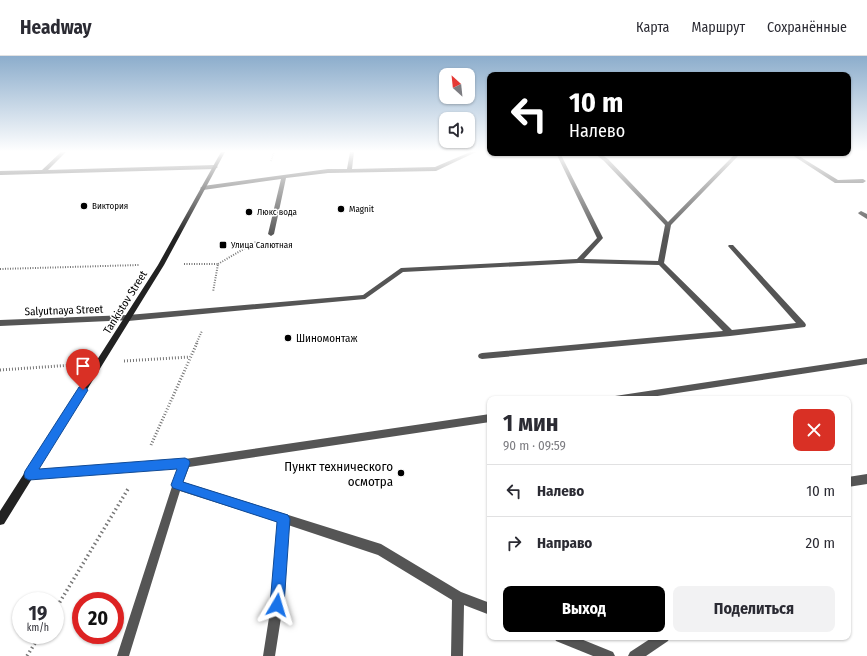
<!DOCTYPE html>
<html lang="ru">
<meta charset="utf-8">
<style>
:root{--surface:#fff;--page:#f2f2f3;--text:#2b2b33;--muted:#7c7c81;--line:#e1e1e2;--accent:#000}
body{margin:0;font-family:"Fira Sans Condensed",sans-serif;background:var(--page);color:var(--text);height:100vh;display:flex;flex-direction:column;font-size:15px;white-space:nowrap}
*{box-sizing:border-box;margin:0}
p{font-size:13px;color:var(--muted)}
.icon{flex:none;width:22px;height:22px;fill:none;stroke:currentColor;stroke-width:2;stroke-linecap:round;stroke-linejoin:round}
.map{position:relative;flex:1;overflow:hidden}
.details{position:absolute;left:487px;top:340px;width:364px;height:244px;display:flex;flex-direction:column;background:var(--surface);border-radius:8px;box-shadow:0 1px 3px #0004}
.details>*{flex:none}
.guide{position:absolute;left:487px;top:16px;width:364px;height:84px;border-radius:8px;box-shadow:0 1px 3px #0004;background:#000;color:#fff;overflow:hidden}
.needle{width:26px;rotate:333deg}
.buttons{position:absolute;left:439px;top:12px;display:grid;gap:8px}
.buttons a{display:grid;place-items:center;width:36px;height:36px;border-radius:8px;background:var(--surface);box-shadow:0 1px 3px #0004;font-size:20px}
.speed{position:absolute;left:12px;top:536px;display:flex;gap:8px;font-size:20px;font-weight:700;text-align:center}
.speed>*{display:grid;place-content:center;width:52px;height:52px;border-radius:50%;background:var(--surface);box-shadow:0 1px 3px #0004;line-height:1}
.speed small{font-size:10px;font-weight:400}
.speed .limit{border:6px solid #d22;background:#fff;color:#111}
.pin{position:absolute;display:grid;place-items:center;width:34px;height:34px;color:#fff;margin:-41px -17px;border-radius:50% 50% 50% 0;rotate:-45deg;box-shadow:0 0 4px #0007}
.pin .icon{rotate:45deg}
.me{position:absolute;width:44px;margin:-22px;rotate:7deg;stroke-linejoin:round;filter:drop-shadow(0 0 3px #0008)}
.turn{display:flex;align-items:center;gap:14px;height:84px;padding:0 16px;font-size:18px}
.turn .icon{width:52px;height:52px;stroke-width:2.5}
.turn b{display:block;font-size:28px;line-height:34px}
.round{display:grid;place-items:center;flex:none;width:42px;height:42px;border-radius:8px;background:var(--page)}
.overview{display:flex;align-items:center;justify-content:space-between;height:68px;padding:0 16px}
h1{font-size:24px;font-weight:700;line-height:30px}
.primary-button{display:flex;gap:8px;margin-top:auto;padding:8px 16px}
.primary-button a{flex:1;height:46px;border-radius:8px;background:var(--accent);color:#fff;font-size:16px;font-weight:700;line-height:46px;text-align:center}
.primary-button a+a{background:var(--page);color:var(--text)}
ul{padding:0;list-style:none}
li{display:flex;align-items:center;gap:12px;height:52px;padding:0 16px;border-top:1px solid var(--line)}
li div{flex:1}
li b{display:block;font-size:15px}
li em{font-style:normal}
header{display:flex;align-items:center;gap:24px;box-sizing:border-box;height:56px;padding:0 20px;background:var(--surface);border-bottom:1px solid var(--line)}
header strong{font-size:19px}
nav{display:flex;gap:22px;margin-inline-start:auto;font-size:14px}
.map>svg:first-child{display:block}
</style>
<header>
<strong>Headway</strong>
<nav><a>Карта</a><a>Маршрут</a><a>Сохранённые</a></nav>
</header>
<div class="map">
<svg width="867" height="600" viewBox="0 0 867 600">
<rect width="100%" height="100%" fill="#fff"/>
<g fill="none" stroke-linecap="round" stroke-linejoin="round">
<!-- path-far3 -->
<polyline stroke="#777" stroke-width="1.5" stroke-dasharray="0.5 1.5" stroke-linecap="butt" points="271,105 274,96"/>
<!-- path-far2 -->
<g stroke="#777" stroke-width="2" stroke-dasharray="1 1.5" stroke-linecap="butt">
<polyline points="184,208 218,208 213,236"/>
<polyline points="218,208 256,186"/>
<polyline points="0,213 139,209"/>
<polyline points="196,288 202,275"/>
</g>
<!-- path-far1 -->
<g stroke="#777" stroke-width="3" stroke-dasharray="1 2" stroke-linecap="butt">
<polyline points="124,305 190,301"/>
<polyline points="0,314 73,309"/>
<polyline points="151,389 197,287"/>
</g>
<!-- path -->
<g stroke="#777" stroke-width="3.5" stroke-dasharray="1.5 3" stroke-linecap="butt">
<polyline points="55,554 128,433"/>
<polyline points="27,600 40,579"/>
</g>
<!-- service -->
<g fill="#555" fill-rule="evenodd">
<polygon points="61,96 66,96 48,114 215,109 218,111 215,113 0,119 0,115 42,114"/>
<polygon points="350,96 354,96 352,113 435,111 470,96 476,96 436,115 328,117 286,122 274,178 271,180 268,178 281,123 203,134 200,132 203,130 328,113 347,113"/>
<polygon points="556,97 560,97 603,182 584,203 658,205 665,169 604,105 594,97 599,97 608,103 668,166 736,97 754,97 752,98 739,99 671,169 664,207 732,274 796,267 728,190 729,189 733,189 805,267 806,269 805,271 730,280 482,303 479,302 478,300 479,298 482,297 723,275 659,209 579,207 403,216 365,243 128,265 124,262 128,259 363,239 401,212 577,203 597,182"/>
<polygon points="789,97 794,97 838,124 863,123 866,125 863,127 835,127"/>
<polygon points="861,155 867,158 867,163 859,158 858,157"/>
<polygon points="867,302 867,308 638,343 611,343 612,341 615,340"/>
<polygon points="490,358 490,366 189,411 183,426 381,488 461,536 490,547 490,559 464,549 463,600 451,600 452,544 378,499 288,469 285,536 275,600 263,600 273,536 278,466 180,435 129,600 117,600 178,412 29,422 26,421 24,418 26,415 29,414 185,403"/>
<polygon points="867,418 867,428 848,431 848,421"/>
<polygon points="554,581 576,581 613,596 615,600 593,600 556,585"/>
<polygon points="653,581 670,581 668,585 646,600 628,600 630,596"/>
</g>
<!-- tertiary -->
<polygon fill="#555" fill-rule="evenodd" points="128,259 131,260 132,262 131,264 0,270 0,264"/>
<!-- secondary -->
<polygon fill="#222" fill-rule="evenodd" points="221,96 225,96 164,209 4,468 0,469 0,455 158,209"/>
</g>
<!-- sky -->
<linearGradient id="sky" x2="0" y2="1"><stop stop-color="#8cadcc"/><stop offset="0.53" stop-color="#fff"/><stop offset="1" stop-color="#fff" stop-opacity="0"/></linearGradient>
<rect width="867" height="180" fill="url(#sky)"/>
<!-- route -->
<polygon fill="#1a73e8" stroke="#114b97" points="83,330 88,334 39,413 185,402 189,404 190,407 183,426 288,459 290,463 284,549 282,553 277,555 272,553 270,549 277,466 173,432 171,429 177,413 29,424 25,422 24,418 25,415 79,331"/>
<!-- markers -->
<g fill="#000" stroke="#fff" stroke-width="1.5">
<circle cx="84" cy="150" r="4"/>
<circle cx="341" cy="153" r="4"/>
<circle cx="249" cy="156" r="4"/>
<rect x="219" y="185" width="8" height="8" rx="2"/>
<circle cx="288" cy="282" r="4"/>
<circle cx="401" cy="417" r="4"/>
</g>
<g text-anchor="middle" stroke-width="3" stroke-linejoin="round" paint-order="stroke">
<!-- far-poi labels -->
<g font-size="9" fill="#000" stroke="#fff" text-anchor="start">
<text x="92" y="153">Виктория</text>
<text x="349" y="156">Magnit</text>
<text x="257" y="159">Люкс вода</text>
<text x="231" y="192">Улица Салютная</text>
</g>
<!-- street labels -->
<g font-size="11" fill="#000" stroke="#fff">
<text transform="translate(125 246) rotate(-58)" y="4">Tankistov Street</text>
<text transform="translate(64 254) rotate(-2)" y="4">Salyutnaya Street</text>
</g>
<!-- poi labels -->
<g font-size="11" fill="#000" stroke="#fff" text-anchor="start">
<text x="296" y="286">Шиномонтаж</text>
</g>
<!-- near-poi labels -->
<g font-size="13" fill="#000" stroke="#fff" text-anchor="end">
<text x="393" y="415">Пункт технического<tspan x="393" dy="15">осмотра</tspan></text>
</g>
</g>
</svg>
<div class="buttons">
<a><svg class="needle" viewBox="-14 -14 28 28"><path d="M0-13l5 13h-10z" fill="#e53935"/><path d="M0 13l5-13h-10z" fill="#7c7c81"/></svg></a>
<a><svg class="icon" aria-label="sound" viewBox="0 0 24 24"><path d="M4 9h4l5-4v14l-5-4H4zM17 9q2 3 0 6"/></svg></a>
</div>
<div class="speed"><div>19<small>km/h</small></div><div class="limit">20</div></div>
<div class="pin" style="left:83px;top:334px;background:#d93025"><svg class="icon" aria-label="arrive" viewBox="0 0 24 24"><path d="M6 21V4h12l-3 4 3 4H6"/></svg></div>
<svg class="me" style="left:277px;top:549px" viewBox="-20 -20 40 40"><path d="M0-17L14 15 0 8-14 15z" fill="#1a73e8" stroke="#fff" stroke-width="4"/></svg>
<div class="guide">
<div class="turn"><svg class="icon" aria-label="left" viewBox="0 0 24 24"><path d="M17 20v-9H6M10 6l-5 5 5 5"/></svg><div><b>10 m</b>Налево</div></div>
</div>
<section class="details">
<div class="overview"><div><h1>1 мин</h1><p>90 m · 09:59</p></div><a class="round" style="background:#d93025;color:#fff"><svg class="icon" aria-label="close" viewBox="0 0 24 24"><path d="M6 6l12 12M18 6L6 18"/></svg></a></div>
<ul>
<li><svg class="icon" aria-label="left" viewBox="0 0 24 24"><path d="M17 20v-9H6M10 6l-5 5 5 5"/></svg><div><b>Налево</b></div><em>10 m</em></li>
<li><svg class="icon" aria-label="right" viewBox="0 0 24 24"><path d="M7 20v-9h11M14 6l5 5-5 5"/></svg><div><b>Направо</b></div><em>20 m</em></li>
</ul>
<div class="primary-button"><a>Выход</a><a>Поделиться</a></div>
</section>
</div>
